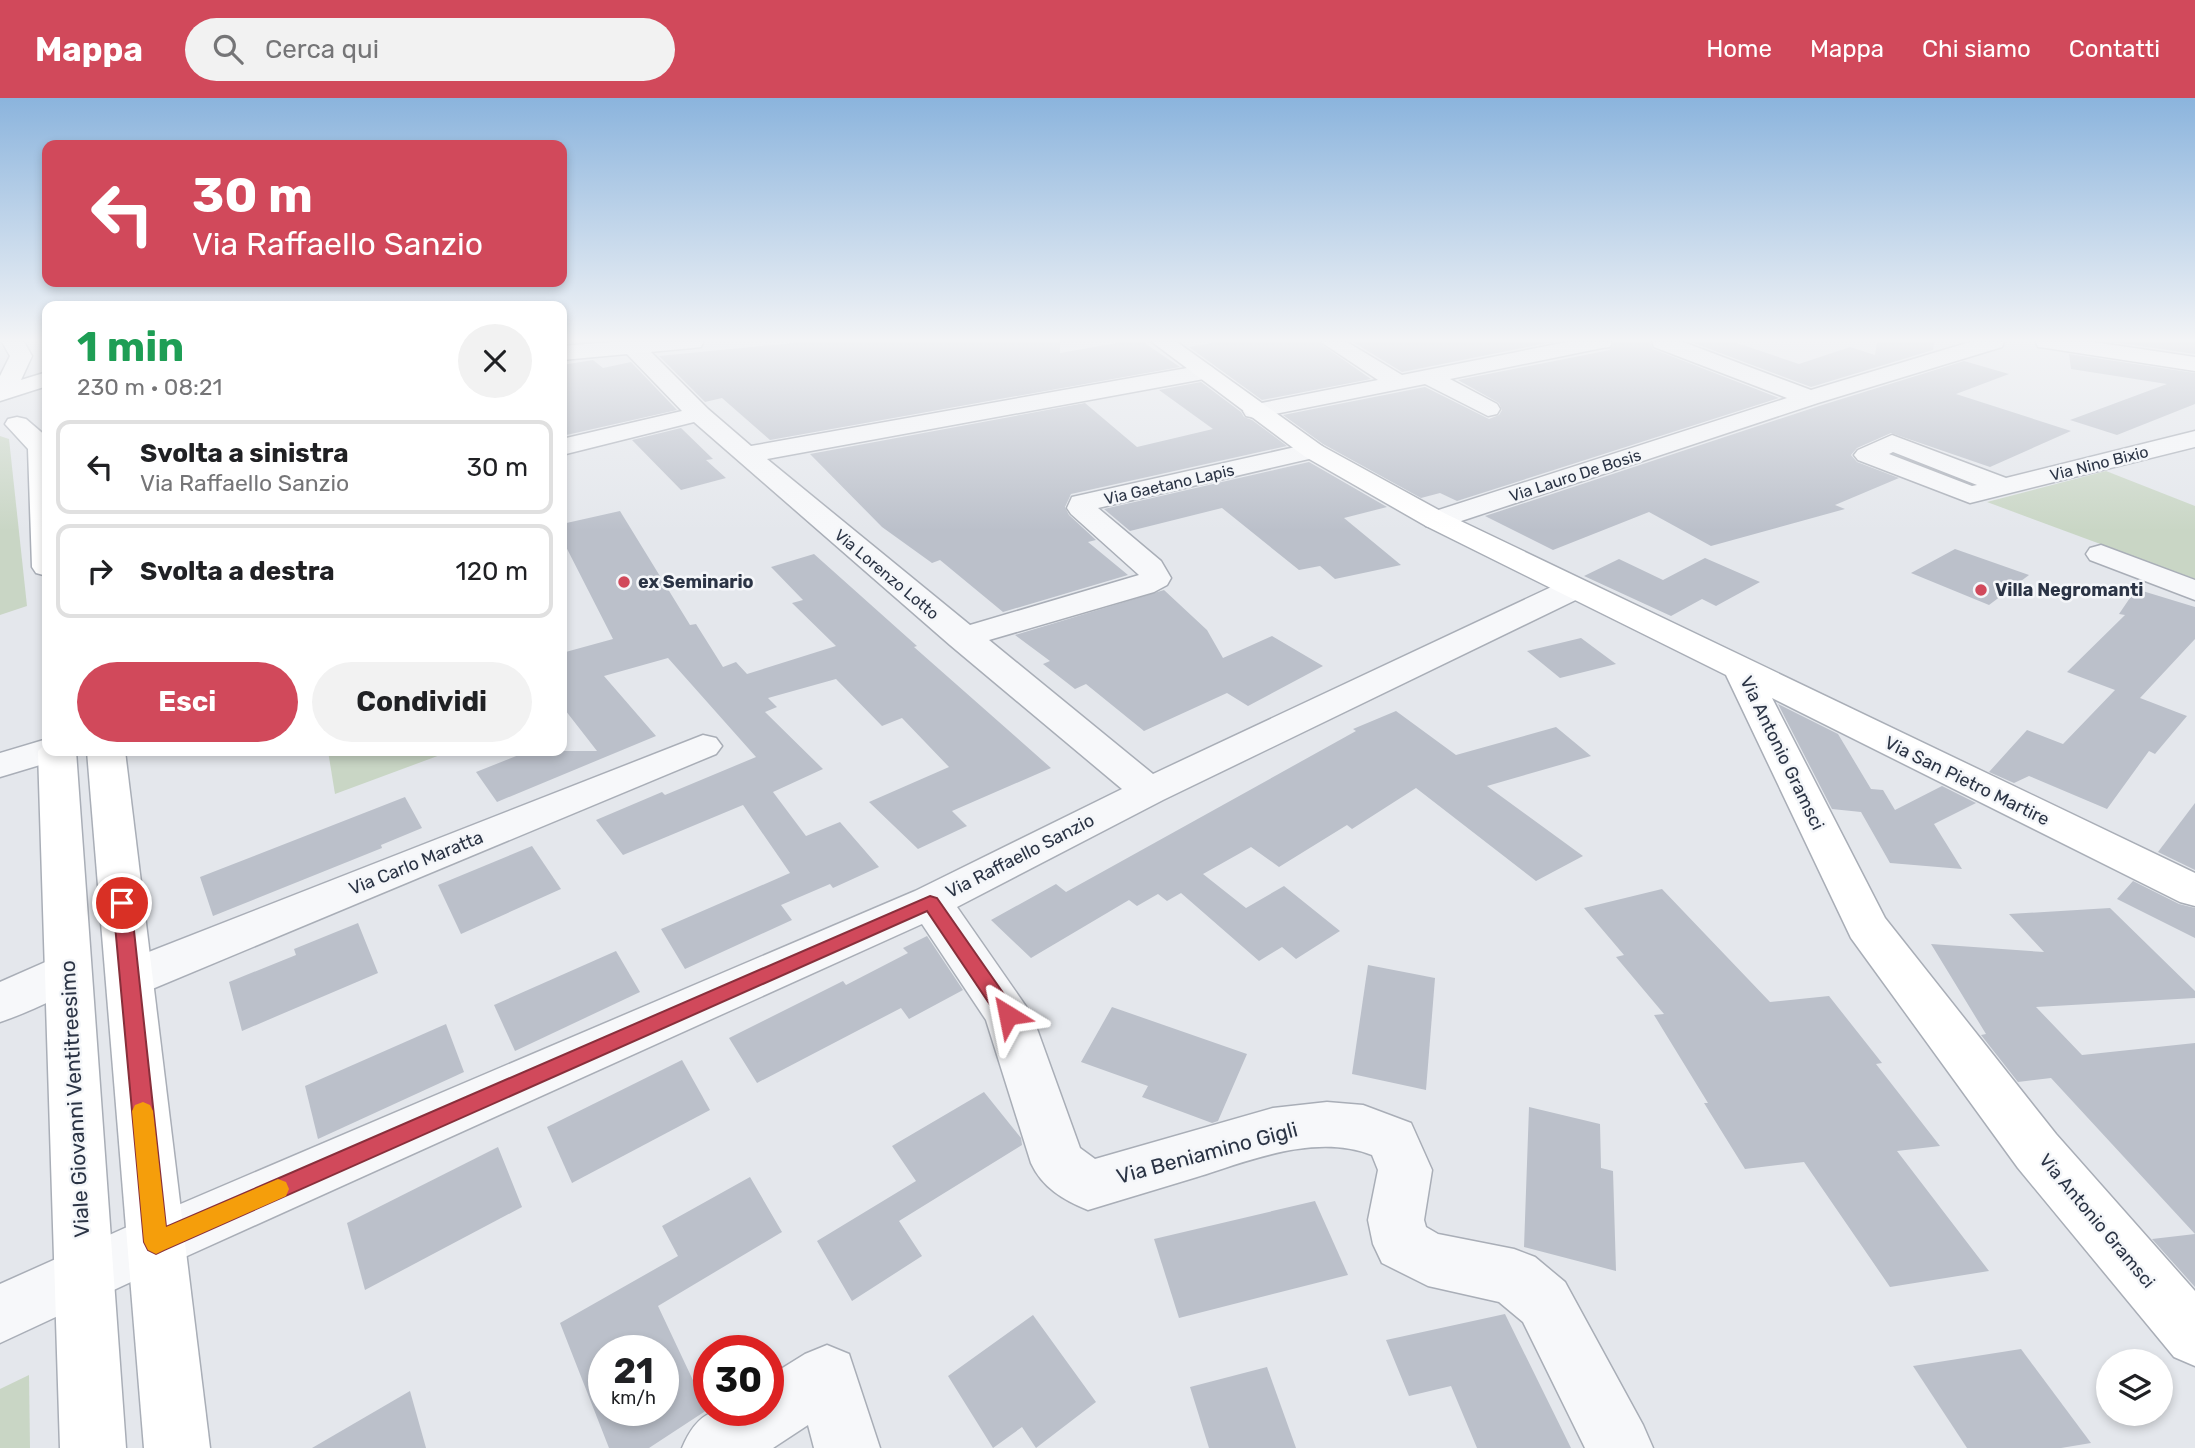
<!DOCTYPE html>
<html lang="it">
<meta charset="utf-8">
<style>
:root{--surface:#fff;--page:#f2f2f2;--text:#202124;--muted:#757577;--line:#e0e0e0;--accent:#d1495b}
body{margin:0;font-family:Rubik,sans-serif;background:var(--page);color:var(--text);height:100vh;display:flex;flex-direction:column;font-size:26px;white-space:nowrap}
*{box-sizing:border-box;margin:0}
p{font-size:23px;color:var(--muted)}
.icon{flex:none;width:38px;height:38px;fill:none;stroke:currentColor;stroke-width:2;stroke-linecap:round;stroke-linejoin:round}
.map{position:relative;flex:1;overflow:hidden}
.panel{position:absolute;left:42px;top:203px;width:525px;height:455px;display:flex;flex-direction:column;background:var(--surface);border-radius:14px;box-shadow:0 4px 10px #0003}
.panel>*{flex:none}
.top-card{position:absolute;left:42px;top:42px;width:525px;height:147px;border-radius:14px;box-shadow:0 4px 10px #0003;background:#d1495b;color:#fff;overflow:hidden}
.controls{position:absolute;left:2096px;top:1251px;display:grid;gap:14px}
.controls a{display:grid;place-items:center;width:77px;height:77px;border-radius:50%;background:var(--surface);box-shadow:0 4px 10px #0003;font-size:35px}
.speed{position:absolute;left:588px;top:1237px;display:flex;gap:14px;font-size:35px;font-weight:700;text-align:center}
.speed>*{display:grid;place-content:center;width:91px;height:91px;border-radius:50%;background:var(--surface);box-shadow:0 4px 10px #0003;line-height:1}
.speed small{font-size:18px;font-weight:400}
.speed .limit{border:10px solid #d22;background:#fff;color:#111}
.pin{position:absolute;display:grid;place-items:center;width:60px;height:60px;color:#fff;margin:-30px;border:4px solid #fff;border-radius:50%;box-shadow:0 2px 7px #0007}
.me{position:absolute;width:77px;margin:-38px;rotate:325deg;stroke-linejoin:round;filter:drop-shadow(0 0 5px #0008)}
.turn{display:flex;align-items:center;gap:24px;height:147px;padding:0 35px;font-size:32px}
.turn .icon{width:91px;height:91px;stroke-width:2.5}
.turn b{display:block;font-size:49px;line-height:60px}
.round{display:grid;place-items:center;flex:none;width:74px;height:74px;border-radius:37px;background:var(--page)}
.summary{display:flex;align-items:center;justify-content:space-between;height:119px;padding:0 35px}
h1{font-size:42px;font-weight:700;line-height:52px;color:#1e9e55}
.cta{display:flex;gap:14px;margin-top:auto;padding:14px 35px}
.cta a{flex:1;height:80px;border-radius:42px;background:var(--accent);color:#fff;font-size:28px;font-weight:700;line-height:80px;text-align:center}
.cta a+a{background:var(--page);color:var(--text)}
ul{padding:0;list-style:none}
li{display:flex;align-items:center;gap:21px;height:94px;margin:0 14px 10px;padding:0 21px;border:4px solid var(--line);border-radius:14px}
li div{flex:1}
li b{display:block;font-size:26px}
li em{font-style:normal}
header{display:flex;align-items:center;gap:42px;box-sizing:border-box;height:98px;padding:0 35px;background:var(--accent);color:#fff}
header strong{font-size:33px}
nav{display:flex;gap:38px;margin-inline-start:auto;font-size:24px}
.search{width:490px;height:63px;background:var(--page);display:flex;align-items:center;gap:18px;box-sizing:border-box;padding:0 24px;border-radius:38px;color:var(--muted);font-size:26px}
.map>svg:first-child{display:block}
</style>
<header>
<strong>Mappa</strong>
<div class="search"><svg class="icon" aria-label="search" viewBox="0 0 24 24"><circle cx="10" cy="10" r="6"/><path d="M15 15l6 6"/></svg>Cerca qui</div>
<nav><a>Home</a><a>Mappa</a><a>Chi siamo</a><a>Contatti</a></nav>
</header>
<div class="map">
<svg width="2195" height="1350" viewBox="0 0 2195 1350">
<rect width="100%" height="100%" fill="#e4e7ec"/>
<!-- green -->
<g fill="#c9d6c5">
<polygon points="0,338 9,341 27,508 0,517"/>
<polygon points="2106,373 2195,408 2195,481 1987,404"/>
<polygon points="328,653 451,653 335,696"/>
<polygon points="29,1277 30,1350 0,1350 0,1291"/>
</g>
<!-- building -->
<g fill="#bbc0ca" fill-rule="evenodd">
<polygon points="803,244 1060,244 1060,255 1122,244 1143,244 1180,269 770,342 722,300 705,304 659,258"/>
<polygon points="1217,244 1318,244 1371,281 1262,302 1189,249"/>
<polygon points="1353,244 1552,244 1402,274"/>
<polygon points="1614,244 1650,244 1653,251 1779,300 1457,403 1440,395 1421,400 1323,346 1283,317 1425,289 1489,321 1499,317 1502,312 1499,305 1458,282 1610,252"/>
<polygon points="1691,244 1734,244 1799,266 1850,249 1875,257 1877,244 1934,244 1933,252 1811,289"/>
<polygon points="2113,244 2195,244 2195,256"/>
<polygon points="2069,256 2195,275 2195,306 2117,337 2070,322 2167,286 2071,271"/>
<polygon points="593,262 603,270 631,264 677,312 562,338 562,267"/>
<polygon points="1964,263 2009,276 1956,296 2071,333 1990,369 1891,335 1857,350 1851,357 1857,364 1899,380 1835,407 1845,411 1711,448 1649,414 1553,452 1485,418 1819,308"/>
<polygon points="1201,284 1241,314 1244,319 1252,322 1287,348 1071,396 1065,409 1069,417 1096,442 1088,444 1128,477 1003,514 940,462 932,465 882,429 810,356 1085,305 1137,349 1213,331 1159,292"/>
<polygon points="681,330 713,361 706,362 726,380 681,392 632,342"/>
<polygon points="1309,364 1387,409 1344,420 1401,467 1335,481 1320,468 1299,472 1222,410 1130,433 1104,411"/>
<polygon points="620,413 690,527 696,526 723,569 736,564 747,576 836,548 792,505 803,502 771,469 814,456 917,548 914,549 1051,670 952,713 967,728 918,751 869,704 949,669 902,620 882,628 836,581 768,600 777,609 765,614 823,671 773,694 806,738 840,724 879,769 833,790 830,786 781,807 792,822 685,871 661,831 790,775 743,707 623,757 596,722 662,694 665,697 756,659 668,560 604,578 656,638 497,704 476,674 529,653 597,653 562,608 562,555 613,541 562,441 562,426"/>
<polygon points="1955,451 2029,477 1989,507 1911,475"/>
<polygon points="1705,460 1760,484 1716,508 1702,501 1671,518 1584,478 1619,461 1663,482"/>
<polygon points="2136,491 2195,509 2195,541 2140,600 2187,618 2155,656 2149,653 2107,711 2029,678 2014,685 1989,674 2027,632 2063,646 2115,592 2067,574 2125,517 2119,516"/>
<polygon points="1164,492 1207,532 1223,560 1272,538 1323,568 1248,608 1227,595 1144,633 1086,586 1075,591 1043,566 1050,563 1015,537"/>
<polygon points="1581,540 1616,566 1560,580 1527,553"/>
<polygon points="1778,606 1838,636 1871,691 1883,692 1895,712 1942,688 1976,705 1934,726 1962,771 1890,765 1861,714 1832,711"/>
<polygon points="1396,613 1456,657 1556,629 1591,658 1487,688 1583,758 1536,783 1416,690 1352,731 1347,727 1279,769 1251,749 1203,776 1246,810 1284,788 1340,833 1296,861 1282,849 1259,863 1181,795 1167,803 1158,796 1137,808 1129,802 1031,860 991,822 1056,786 1066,794 1356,633 1353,631"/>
<polygon points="405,699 422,730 381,747 382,750 213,818 200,779"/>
<polygon points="2195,705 2195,772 2158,754"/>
<polygon points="532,748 561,791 461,836 438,787"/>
<polygon points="2133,783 2179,806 2195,810 2195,840 2117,801"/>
<polygon points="1662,791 1770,904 1829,898 1882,965 1876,966 1940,1048 1897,1053 1989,1173 1890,1189 1804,1064 1745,1071 1704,1005 1708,1005 1654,917 1664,916 1616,859 1624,857 1584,810"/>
<polygon points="2110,810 2195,893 2195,900 2036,909 2082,957 2195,945 2195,1189 2152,1141 2195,1136 2051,980 2018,984 1981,937 1986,936 1931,846 2044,854 2009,816"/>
<polygon points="358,825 378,875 242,933 229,884 296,857 294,851"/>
<polygon points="927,838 963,892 909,921 901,910 757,985 729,940 843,883 846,887 908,855 903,850"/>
<polygon points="616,853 640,894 515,953 494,907"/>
<polygon points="1368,867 1435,880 1426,992 1352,976"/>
<polygon points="1112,909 1247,956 1218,1023 1212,1025 1142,999 1148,988 1081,964"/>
<polygon points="446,926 464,974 318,1041 305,988"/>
<polygon points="682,962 710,1012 572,1085 547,1029"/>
<polygon points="984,994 1021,1040 1022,1047 899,1123 922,1158 852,1203 817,1143 916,1083 892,1048"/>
<polygon points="1529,1009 1600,1026 1601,1070 1613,1073 1616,1173 1524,1149"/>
<polygon points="498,1049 522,1109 365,1192 347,1125"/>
<path d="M750,1079L782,1134L658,1208L707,1312L649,1350H609L560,1225L678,1158L662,1128ZM604,1253H663V1312H604Z"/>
<polygon points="1315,1103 1348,1177 1179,1220 1154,1141"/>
<polygon points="1505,1216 1571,1350 1477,1350 1451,1288 1409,1298 1386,1242"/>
<polygon points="1033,1217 1096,1304 1036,1350 1022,1329 993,1350 948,1278"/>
<polygon points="2021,1251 2091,1345 2061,1350 1967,1350 1913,1268"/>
<polygon points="1267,1269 1296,1350 1209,1350 1190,1289"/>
<polygon points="410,1293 426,1350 312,1350"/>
</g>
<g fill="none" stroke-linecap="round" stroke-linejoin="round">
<defs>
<g id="street">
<path d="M625,244H641L708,311L751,348L1204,267L1212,269L1215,274L1212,279L1204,281L767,361L970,527L1139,477L1071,416L1067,410L1072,399L1313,345L1322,348L1326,353L1322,358L1098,410L1161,463L1171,480L1167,487L1154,494L989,542L1153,676L1562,484L1573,482L1584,484L1589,491L1584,498L1163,702L957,809L1032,917L1080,1050L1095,1061L1273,1010L1327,1004L1363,1007L1411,1025L1432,1072L1424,1122L1426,1129L1438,1136L1514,1151L1535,1159L1565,1184L1643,1327L1653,1350H1585L1523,1224L1499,1204L1428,1188L1382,1165L1373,1146L1368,1122L1378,1072L1372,1057C1316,1035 1251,1062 1197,1079C1161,1090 1124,1101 1088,1112C1063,1102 1042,1089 1031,1065L986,922L922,826L176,1163L0,1245V1186L136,1125L915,793L1122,691L950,547L694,324L562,357V341L682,313L625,254L622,249Z"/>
<polygon points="1321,244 1347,244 1402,277 1567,244 1612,244 1610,249 1602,250 1450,281 1497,306 1500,311 1497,316 1488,318 1425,286 1255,320 1246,318 1243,313 1246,308 1378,282"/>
<polygon points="1652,244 1683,244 1811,292 1970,244 2004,244 2002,249 1818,305 1446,428 1436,431 1426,428 1422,422 1426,416 1787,300 1654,249"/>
<path d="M2195,333V349L1970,405L1858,362L1854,357L1858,352L1892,337L2006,380ZM1893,354L1977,387L1972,388L1889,356Z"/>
<polygon points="2101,447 2195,482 2195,502 2090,462 2086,456 2090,450"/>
<polygon points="703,637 716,640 722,648 716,656 145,894 129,899 113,894 106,881 113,868"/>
<polygon points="47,641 47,653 66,653 60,661 0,679 0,655"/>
<path d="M68,854L84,859L91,871C79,894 26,915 0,924V884Z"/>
<path d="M827,1247L849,1256L880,1350H814L808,1327L773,1350H682C702,1303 724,1312 768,1312V1279L805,1256Z"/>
</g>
<g id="secondary">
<polygon points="2,244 24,244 32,258 21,282 47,274 47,288 0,303 0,278 10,258"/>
<polygon points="611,244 703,244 701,249 693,250 562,262 562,248"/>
<polygon points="1152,244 1177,244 1322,348 1446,416 2195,775 2195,808 2180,804 1772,600 1885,820 2056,1036 2195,1193 2195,1268 2174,1259 2018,1070 1851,840 1726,577 1426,428 1304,358"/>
<polygon points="2036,244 2093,244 2195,259 2195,273 2046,250 2038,249"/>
<polygon points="17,319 26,321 47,339 47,478 36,475 32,469 28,351 5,326 8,321"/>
<polygon points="47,644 47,653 76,653 126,1350 60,1350 38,653"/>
<polygon points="87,653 125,653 210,1350 144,1350"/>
</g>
</defs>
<!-- street casing -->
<use href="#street" stroke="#a9aeb7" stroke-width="3"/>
<!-- secondary casing -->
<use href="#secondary" stroke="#a9aeb7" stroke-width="3"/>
<!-- street -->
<use href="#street" fill="#f7f8fa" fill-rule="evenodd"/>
<!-- secondary -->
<use href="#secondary" fill="#fff" fill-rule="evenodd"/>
</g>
<!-- sky -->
<linearGradient id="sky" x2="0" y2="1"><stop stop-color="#8bb4dd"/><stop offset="0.56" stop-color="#f3f4f6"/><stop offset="1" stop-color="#f3f4f6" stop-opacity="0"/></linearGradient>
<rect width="2195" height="433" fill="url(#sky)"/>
<!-- route -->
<polygon fill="#d1495b" stroke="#882f3b" stroke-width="2" points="930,798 937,800 1015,912 1018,917 1015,923 1008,925 1001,923 927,813 164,1152 156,1156 148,1152 144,1144 113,805 115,801 128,801 131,805 166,1129"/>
<!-- slow -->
<polygon fill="#f59e0b" points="143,1004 150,1007 153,1013 166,1129 278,1081 286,1084 289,1091 286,1098 164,1152 156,1156 148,1152 144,1144 132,1013 135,1007"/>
<!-- markers -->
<g fill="#d1495b" stroke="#f4f6f9" stroke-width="2.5">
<circle cx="624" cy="484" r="7"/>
<circle cx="1981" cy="492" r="7"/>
</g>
<g text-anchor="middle" stroke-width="5" stroke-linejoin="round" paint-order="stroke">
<!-- far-street labels -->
<g font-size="16" fill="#2b3445" stroke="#f4f6f9">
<text transform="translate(2099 365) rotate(-14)" y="6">Via Nino Bixio</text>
<text transform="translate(1575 377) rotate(-18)" y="6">Via Lauro De Bosis</text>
<text transform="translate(1169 386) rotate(-13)" y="6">Via Gaetano Lapis</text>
<text transform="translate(887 476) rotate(40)" y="6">Via Lorenzo Lotto</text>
</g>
<!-- poi labels -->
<g font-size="18" font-weight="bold" fill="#2b3445" stroke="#f4f6f9" text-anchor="start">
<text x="638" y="490">ex Seminario</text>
<text x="1995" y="498">Villa Negromanti</text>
</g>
<!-- street labels -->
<g font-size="18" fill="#2b3445" stroke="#f4f6f9">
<text transform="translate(1782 655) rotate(64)" y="6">Via Antonio Gramsci</text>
<text transform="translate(1967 683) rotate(26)" y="6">Via San Pietro Martire</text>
<text transform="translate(1020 758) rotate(-27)" y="6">Via Raffaello Sanzio</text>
<text transform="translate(416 765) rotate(-22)" y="6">Via Carlo Maratta</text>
<text transform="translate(2097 1123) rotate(50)" y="6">Via Antonio Gramsci</text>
</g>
<!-- near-street labels -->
<g font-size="21" fill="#2b3445" stroke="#f4f6f9">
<text transform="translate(75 1001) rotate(-93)" y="7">Viale Giovanni Ventitreesimo</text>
<text transform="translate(1207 1055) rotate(-15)" y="7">Via Beniamino Gigli</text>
</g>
</g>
</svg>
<div class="controls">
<a><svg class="icon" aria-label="layers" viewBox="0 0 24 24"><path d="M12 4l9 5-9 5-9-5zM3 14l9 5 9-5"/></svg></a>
</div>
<div class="speed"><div>21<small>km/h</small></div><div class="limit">30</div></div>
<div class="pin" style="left:122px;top:805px;background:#d93025"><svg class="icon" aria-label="arrive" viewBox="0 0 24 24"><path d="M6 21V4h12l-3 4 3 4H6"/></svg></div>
<svg class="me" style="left:1008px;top:917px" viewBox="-20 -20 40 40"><path d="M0-17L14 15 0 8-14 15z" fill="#d1495b" stroke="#fff" stroke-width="4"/></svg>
<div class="top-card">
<div class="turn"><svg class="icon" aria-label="left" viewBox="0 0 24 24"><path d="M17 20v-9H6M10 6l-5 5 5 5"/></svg><div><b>30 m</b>Via Raffaello Sanzio</div></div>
</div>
<section class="panel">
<div class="summary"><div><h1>1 min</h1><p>230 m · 08:21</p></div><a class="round"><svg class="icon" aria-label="close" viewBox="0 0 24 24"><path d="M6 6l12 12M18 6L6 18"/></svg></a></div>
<ul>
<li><svg class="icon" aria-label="left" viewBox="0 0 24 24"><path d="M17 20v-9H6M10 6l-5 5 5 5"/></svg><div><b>Svolta a sinistra</b><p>Via Raffaello Sanzio</p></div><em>30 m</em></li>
<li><svg class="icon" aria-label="right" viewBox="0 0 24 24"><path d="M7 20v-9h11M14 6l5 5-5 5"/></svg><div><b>Svolta a destra</b></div><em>120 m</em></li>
</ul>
<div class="cta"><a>Esci</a><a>Condividi</a></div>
</section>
</div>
